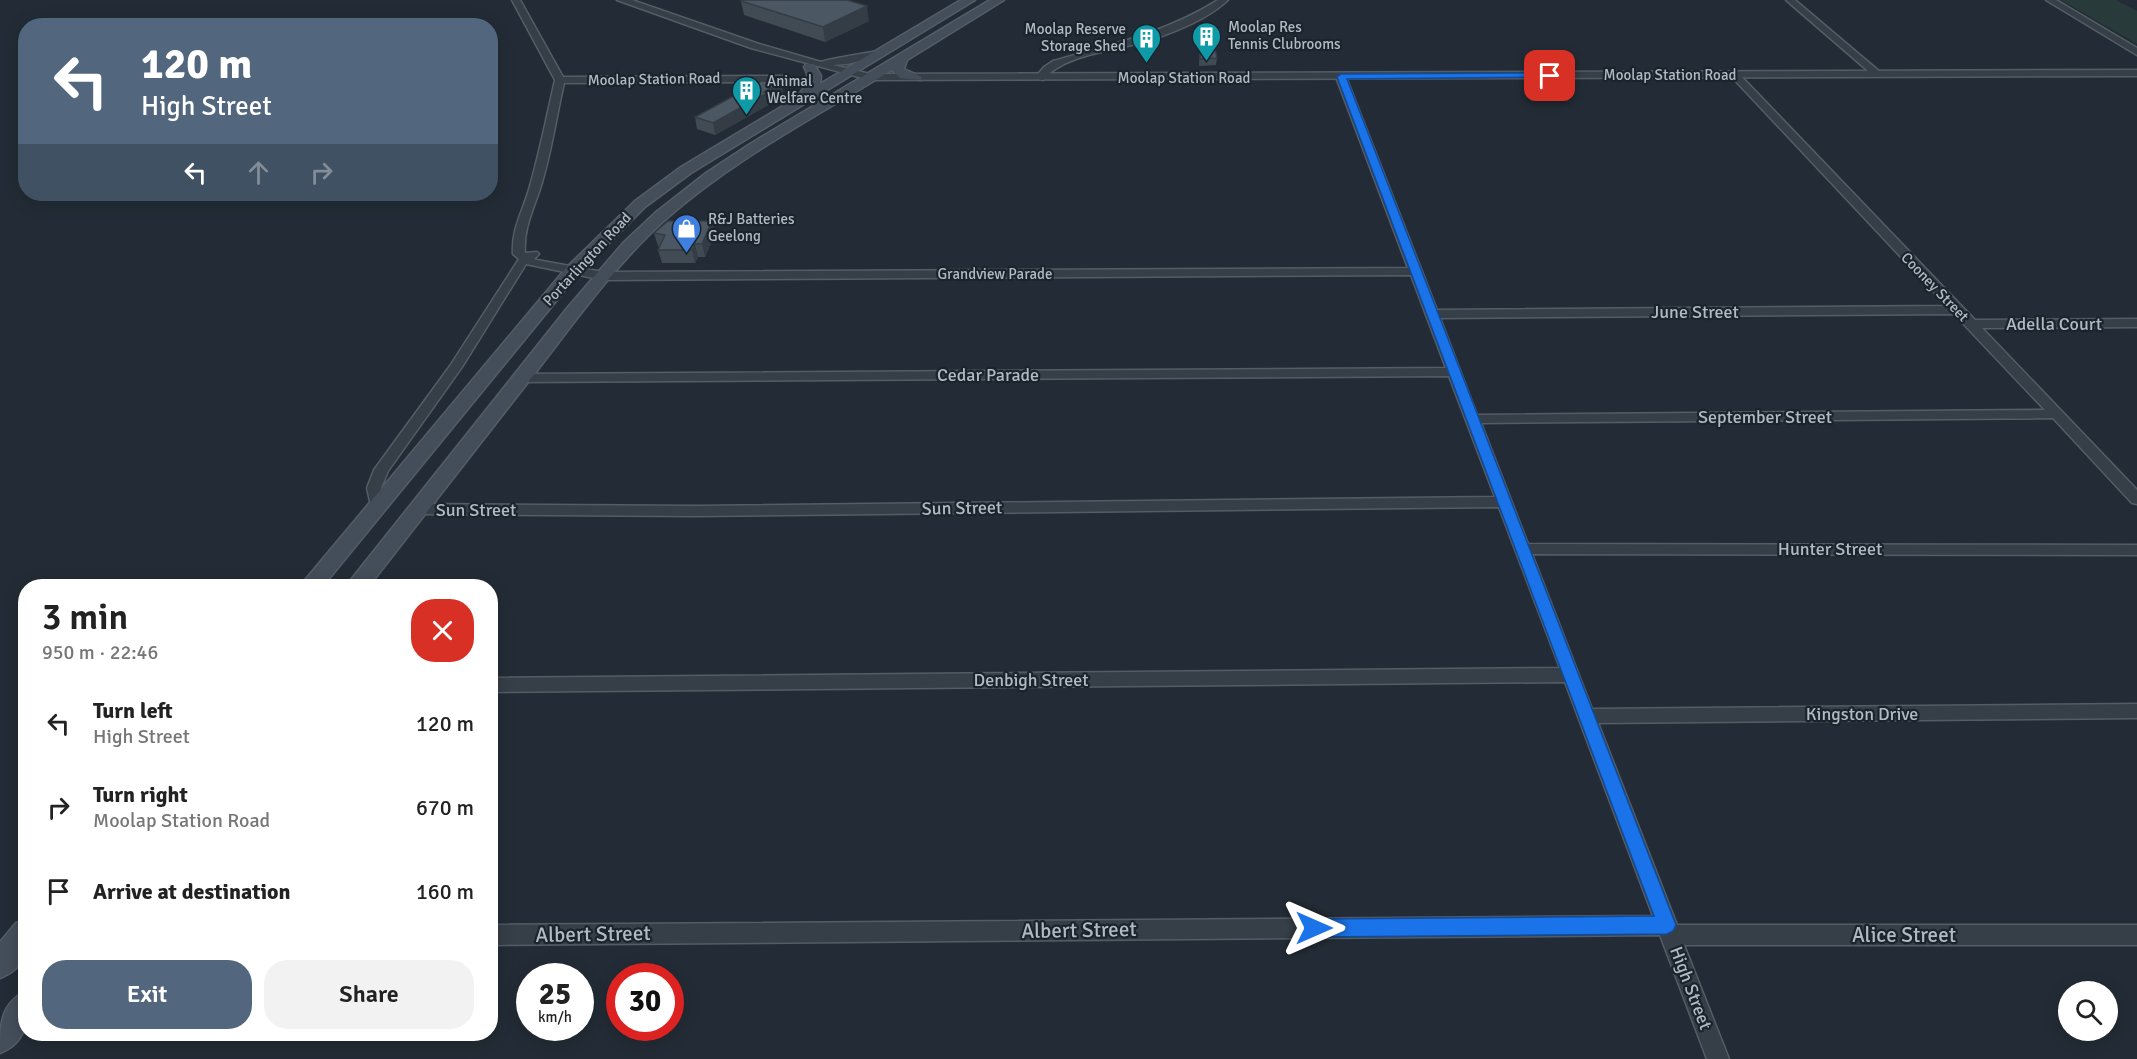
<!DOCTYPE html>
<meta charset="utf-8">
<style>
:root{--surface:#fff;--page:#f2f2f2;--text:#222;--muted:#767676;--accent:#52667d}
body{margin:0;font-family:Signika,sans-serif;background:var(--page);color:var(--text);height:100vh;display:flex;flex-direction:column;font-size:22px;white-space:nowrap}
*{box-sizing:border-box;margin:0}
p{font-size:20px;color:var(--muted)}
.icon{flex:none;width:33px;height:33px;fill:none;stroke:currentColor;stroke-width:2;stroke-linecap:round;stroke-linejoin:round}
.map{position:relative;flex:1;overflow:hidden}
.details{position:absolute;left:18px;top:579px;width:480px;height:462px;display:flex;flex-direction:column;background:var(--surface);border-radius:24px;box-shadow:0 3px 15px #0003}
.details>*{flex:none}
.banner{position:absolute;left:18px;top:18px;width:480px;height:183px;border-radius:24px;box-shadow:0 3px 15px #0003;background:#52667d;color:#fff;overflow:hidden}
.controls{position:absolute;left:2058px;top:981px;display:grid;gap:12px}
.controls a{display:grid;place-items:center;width:60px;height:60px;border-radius:50%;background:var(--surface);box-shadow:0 3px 15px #0003;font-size:30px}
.speed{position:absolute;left:516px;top:963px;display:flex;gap:12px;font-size:30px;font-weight:700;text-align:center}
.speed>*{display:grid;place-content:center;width:78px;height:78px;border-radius:50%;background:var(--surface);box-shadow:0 3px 15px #0003;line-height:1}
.speed small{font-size:15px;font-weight:400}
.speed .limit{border:9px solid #d22;background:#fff;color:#111}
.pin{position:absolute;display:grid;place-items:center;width:51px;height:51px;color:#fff;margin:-26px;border-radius:12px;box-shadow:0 3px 9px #0006}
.me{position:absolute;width:66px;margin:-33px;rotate:90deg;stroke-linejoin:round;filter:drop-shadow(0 0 4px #0008)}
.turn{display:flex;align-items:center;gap:21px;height:126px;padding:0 24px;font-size:27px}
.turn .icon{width:78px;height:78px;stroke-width:2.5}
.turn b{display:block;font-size:42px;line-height:51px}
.lanes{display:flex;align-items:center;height:57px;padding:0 24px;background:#0003;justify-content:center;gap:30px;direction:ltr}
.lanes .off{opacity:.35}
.round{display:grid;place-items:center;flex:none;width:63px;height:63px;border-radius:24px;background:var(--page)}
.overview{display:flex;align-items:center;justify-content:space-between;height:102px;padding:0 24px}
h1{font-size:36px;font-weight:600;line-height:45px}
.action{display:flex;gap:12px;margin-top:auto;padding:12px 24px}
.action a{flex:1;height:69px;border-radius:24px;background:var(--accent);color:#fff;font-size:24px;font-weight:600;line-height:69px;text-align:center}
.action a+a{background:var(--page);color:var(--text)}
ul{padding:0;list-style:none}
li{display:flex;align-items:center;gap:18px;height:84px;padding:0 24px}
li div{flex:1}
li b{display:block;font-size:22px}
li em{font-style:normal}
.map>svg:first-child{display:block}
</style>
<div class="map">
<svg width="2137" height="1059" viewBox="0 0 2137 1059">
<rect width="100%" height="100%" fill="#232c36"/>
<!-- green -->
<polygon fill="#283a39" points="2061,0 2116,0 2137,11 2137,44"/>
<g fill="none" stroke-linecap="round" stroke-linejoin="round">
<defs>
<g id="minor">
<path d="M512,0H520L563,77L783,76L788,79L783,82L564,83C556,118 551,155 540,189C533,210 523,230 525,253L537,252L539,254L534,259L537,260L603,272L1408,268L1336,77L1341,74L1346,77L1437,310L1947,306L1730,75L1738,73L1975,320L2137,319V327L1982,328L2137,490V504L2132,503L2053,418L1481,423L1528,544L2137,545V555L1532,554L1592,709L2137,704V718L1598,723L1677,925H2137V945H1684L1729,1059H1707L1660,935L490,945V925L1653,916L1565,682L490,692V678L1560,668L1499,507L696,516L418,514L411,509L418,504L696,506L1495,497L1449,376L521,382L514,378L521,374L1446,368L1411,275L603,280L526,264L462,367L388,471L381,488L384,506L382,510H372L367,488L374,470L450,366L519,259L513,254C511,229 524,209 530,186C540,151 547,115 555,80ZM1954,314L2045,410L1477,415L1440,318Z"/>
<path d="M1218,0H1228C1209,18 1179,30 1154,39C1122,50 1064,53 1043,80L1035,78L1044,67L1053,61C1111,45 1167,32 1218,0Z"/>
<polygon points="1786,0 1795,0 1880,72 1880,76 1874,76"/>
<polygon points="2046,0 2056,0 2137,48 2137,55"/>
</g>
<path id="tertiary" d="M617,0H632L759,44L821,62C824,60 879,50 884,51V55L847,64L833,65L870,74L2137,70V76L870,80L751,48Z"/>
<g id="secondary">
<path d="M961,0H975L691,173L645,207L579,273L323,586H300L567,267L635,201L681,167L796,98C805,87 812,80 804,67L806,64H814L821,76L820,84Z"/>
<path d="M990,0H1004L907,60L904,69L922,77L921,80L900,78L892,70C815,117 732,160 665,220C616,264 576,320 536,372C480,443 425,515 369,586H346L568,307L624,242L655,213L706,173L750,144Z"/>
<path d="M26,920C26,947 30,966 0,978V942L16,923Z"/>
<path d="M26,991C26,1019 30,1041 0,1053C0,1025 0,1004 26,991Z"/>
</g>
</defs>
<!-- minor casing -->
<use href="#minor" stroke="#545c65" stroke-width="3"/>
<!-- tertiary casing -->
<use href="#tertiary" stroke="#545c65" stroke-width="3"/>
<!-- secondary casing -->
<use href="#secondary" stroke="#545c65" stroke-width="3"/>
<!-- minor -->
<use href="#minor" fill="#363e47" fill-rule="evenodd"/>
<!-- tertiary -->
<use href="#tertiary" fill="#363e47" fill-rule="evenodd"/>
<!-- secondary -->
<use href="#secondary" fill="#444e5a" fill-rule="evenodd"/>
</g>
<!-- wall -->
<g fill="#404b54">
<polygon points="741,1 869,21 825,42 744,15"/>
<polygon points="1200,43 1217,58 1216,65 1199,66"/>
<polygon points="781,82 783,94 769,102 770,104 715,135 697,129 695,117"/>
<polygon points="654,233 715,234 705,257 698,257 695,263 662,263 658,250 660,247 658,246"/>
</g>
<!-- shaded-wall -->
<g fill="#343d45">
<polygon points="867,6 869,21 825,42 823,27"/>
<polygon points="781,82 783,94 769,102 770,104 715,135 713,123"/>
<polygon points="712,221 715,234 705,257 702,244"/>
<polygon points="695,244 698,257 695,263 692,250"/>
</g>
<!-- building -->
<g fill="#4b5762" stroke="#343d45" stroke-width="1.5">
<polygon points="743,0 847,0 867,6 823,27 741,1"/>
<polygon points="1200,43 1214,43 1217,58 1200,59"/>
<polygon points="761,81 781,82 764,92 767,93 713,123 695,117"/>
<polygon points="668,221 712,221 702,244 695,244 692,250 658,250 665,235 654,233"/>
</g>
<!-- route -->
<polygon fill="#1a73e8" stroke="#114b97" stroke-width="1.5" points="1550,73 1552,74 1552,77 1347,79 1676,925 1673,931 1667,934 1314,937 1307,934 1305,928 1307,922 1314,919 1654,916 1337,77 1341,74"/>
<!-- icons -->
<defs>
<symbol id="building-pin" viewBox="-11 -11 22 30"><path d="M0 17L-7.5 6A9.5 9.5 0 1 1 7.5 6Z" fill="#0f9aa8" stroke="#1b232c"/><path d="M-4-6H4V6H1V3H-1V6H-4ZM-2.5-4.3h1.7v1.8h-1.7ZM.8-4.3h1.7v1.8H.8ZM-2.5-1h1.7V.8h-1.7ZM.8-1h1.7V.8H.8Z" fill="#fff"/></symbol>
<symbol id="shop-pin" viewBox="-11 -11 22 30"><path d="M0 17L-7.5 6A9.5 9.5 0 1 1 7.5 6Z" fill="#3f7fe0" stroke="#1b232c"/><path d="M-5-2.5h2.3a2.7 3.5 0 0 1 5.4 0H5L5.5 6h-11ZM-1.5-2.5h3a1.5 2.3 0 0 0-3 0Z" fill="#fff"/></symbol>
</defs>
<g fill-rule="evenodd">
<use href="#building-pin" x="1190" y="20" width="33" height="45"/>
<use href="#building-pin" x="1130" y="22" width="33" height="45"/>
<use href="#building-pin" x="730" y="74" width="33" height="45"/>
<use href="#shop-pin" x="670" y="212" width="33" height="45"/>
</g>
<g text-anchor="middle" stroke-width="4.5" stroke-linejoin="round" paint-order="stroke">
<!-- far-poi labels -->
<g font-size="15" fill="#b1b9c3" stroke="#1b232c" text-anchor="start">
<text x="1228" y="32">Moolap Res<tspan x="1228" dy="17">Tennis Clubrooms</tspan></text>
<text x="1126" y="34" text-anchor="end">Moolap Reserve<tspan x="1126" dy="17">Storage Shed</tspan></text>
<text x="767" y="86">Animal<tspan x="767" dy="17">Welfare Centre</tspan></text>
<text x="708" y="224">R&amp;J Batteries<tspan x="708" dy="17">Geelong</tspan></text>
</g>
<!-- far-street labels -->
<g font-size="15" fill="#b1b9c3" stroke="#1b232c">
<text x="1670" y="80">Moolap Station Road</text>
<text x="1184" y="83">Moolap Station Road</text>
<text transform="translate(654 79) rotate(-1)" y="5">Moolap Station Road</text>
<text transform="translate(587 259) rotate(-47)" y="5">Portarlington Road</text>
<text x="995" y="279">Grandview Parade</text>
<text transform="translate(1935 287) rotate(46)" y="5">Cooney Street</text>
</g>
<!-- street labels -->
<g font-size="18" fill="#b1b9c3" stroke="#1b232c">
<text x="1695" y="318">June Street</text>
<text x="2054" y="330">Adella Court</text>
<text x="988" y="381">Cedar Parade</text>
<text x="1765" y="423">September Street</text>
<text transform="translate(962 508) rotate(-1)" y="6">Sun Street</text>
<text x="476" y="516">Sun Street</text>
<text x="1830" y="555">Hunter Street</text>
<text x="1031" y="686">Denbigh Street</text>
<text x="1862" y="720">Kingston Drive</text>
<text transform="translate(1691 988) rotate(69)" y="6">High Street</text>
</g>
<!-- near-street labels -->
<g font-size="21" fill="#b1b9c3" stroke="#1b232c">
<text transform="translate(1079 930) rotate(-1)" y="7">Albert Street</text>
<text transform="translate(593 934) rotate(-1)" y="7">Albert Street</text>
<text x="1904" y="942">Alice Street</text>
</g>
</g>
</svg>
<div class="controls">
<a><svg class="icon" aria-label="search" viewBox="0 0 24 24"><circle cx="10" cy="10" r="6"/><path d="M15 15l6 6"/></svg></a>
</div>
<div class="speed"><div>25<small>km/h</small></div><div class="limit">30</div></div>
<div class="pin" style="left:1550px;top:76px;background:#d93025"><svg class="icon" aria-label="arrive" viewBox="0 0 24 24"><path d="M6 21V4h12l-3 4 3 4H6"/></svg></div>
<svg class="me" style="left:1314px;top:928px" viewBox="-20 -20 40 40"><path d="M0-17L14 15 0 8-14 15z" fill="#1a73e8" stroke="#fff" stroke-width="4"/></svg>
<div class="banner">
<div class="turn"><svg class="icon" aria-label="left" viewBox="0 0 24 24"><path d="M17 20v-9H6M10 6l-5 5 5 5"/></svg><div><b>120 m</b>High Street</div></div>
<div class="lanes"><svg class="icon" aria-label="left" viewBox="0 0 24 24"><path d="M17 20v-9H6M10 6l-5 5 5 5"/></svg><svg class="icon off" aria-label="ahead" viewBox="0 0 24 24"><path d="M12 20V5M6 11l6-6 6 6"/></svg><svg class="icon off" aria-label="right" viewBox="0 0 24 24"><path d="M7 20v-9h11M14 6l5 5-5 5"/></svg></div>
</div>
<section class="details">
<div class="overview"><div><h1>3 min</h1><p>950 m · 22:46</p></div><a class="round" style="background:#d93025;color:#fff"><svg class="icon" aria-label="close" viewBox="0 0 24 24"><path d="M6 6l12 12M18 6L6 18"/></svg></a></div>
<ul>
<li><svg class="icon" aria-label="left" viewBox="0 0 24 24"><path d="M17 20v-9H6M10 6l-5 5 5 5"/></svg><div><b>Turn left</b><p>High Street</p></div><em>120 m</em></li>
<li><svg class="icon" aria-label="right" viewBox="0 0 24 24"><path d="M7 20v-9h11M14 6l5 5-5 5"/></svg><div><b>Turn right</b><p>Moolap Station Road</p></div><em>670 m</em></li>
<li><svg class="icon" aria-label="arrive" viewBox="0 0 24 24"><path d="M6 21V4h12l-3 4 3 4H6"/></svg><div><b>Arrive at destination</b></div><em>160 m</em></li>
</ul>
<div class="action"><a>Exit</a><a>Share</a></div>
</section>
</div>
